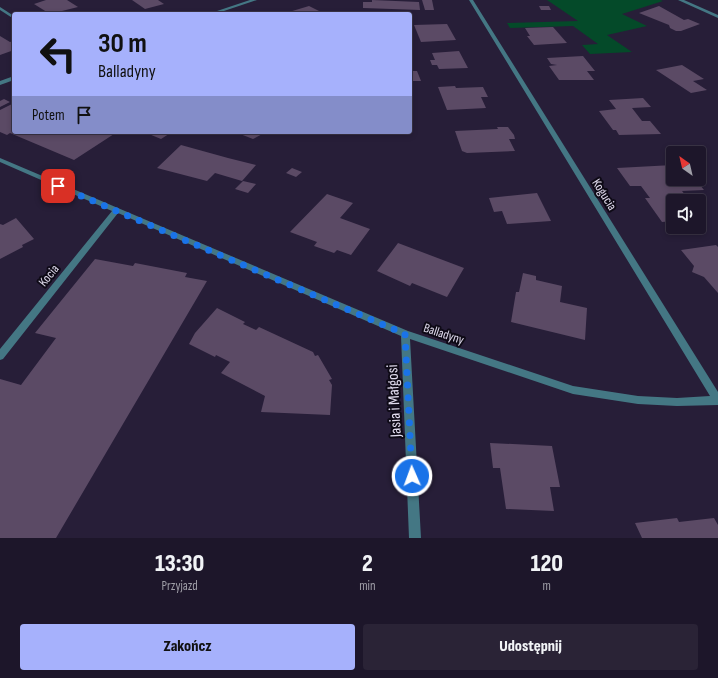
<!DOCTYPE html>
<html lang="pl">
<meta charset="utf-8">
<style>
:root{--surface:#1d162a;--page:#2a2336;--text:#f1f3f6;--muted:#a09fa8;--line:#3b3547;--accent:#a6b1fc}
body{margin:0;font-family:"Sofia Sans Condensed",sans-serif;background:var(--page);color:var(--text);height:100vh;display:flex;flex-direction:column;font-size:15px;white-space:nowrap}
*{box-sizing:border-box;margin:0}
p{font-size:13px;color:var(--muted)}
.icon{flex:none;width:22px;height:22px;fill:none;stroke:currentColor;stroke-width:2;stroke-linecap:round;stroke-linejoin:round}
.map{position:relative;height:538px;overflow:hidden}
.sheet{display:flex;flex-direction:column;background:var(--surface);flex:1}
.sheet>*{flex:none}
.hud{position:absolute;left:12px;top:12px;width:400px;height:122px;border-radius:4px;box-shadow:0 2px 6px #0003,0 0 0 1px var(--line);background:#a6b1fc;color:#111;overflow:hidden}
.needle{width:26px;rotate:326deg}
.controls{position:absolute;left:666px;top:146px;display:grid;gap:8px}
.controls a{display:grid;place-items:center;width:40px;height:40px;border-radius:4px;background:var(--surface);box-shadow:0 2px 6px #0003,0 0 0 1px var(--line);font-size:20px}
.pin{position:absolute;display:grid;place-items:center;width:34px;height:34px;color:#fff;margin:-17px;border-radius:8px;box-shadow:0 2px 6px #0006}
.me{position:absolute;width:44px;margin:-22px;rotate:358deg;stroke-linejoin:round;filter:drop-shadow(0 0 3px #0008)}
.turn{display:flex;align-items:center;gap:14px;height:84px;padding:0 20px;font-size:18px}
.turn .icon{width:52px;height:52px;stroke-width:2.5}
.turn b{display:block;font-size:28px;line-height:34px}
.then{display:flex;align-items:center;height:38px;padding:0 20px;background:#0003;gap:8px;font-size:15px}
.eta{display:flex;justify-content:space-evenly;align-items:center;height:68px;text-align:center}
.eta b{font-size:24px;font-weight:800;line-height:28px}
.primary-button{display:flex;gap:8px;margin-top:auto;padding:8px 20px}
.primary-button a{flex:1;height:46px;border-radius:4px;background:var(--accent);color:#111;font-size:16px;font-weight:800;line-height:46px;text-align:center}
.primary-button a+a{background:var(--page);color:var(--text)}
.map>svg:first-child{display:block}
</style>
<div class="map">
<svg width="718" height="538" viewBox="0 0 718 538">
<rect width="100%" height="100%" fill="#271e38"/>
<!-- green -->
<polygon fill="#044a29" points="547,0 660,0 663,1 622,14 647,26 607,35 632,52 590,54 582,45 598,44 573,26 510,28 507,23 578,21"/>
<!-- building -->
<g fill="#5b4a65">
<polygon points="46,0 67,0 78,7 50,14 34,4"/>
<polygon points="132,0 158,0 164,4 145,9"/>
<polygon points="372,0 419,2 420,10 363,8 363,2 372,2"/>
<polygon points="422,0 432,0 434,10 425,10"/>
<polygon points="309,6 325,14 293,14 289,12"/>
<polygon points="539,6 549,6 551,10 541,10"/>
<polygon points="659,6 684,20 688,19 700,24 681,31 676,31 670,28 669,25 639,13"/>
<polygon points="447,24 456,40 421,42 414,25"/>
<polygon points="553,27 567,43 534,45 527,36 530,36 525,28"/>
<polygon points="0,36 10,42 14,41 14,50 0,55"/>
<polygon points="459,51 468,68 439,69 437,65 432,65 430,60 435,60 432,53"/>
<polygon points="583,56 595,71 587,71 594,80 559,80 549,66 557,65 551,64 547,58"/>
<polygon points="682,65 704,79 693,81 707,90 691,93 656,70"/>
<polygon points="410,71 417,71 421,81 410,81"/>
<polygon points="455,86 456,88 483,87 488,97 481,97 486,108 447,110 438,87"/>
<polygon points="643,98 651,107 632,108 642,121 650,121 661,134 619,135 616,130 613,130 599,111 616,109 609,100"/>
<polygon points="4,99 10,102 0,107 0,101"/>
<polygon points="14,103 14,132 122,132 116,135 114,134 74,160 10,133 7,135 0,132 0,110"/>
<polygon points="497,127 508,127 514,135 515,139 509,139 515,151 467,153 462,151 455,131 498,129"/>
<polygon points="144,132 172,132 161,139"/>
<polygon points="235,132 266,132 253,139"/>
<polygon points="181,145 228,158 256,165 242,181 215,173 207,181 157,168"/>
<polygon points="673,165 673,179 695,179 704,190 682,191 690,201 673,201 673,221 662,222 645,198 650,198 641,186 630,186 617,168"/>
<polygon points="292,168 302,172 296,177 286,173"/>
<polygon points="243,181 256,184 248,193 235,189"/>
<polygon points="537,193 551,221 507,224 502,211 494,212 489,198"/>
<polygon points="327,194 353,203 340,218 370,229 351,255 337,250 334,253 314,246 317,242 290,232"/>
<polygon points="16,218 34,239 22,245 23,247 0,259 0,224 3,225"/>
<polygon points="398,243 464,268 447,297 412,283 410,286 377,271"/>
<polygon points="716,245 718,247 718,293 704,277 692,272 694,266 681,250"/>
<polygon points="95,259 133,266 135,263 187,273 185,277 207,281 56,538 0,538 0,379 21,385 56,338 35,333"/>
<polygon points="523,273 536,276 536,280 562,286 560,302 587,308 585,340 511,322 516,292 519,292"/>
<polygon points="217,308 245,322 243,324 256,330 259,327 313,352 315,356 318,355 332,379 329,380 332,385 330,415 261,412 265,396 221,373 230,362 216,355 215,357 189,344 195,333"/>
<polygon points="490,443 552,446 560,487 550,487 554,511 506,509 500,468 493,468"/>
<polygon points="677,518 679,522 714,518 718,525 718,538 642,538 635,523"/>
</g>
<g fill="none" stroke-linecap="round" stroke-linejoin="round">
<!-- street -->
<g fill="#447784" fill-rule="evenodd">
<polygon points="250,0 257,0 215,14 208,14"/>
<polygon points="469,0 473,0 718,392 718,405 677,406 638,404 573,394 410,339 421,538 409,538 401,336 118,213 3,359 0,360 0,349 112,211 0,162 0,158 408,331 573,386 638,396 677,398 710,396"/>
<polygon points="678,0 684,0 718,15 718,18"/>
<polygon points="0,7 14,16 14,19 0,10"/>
<polygon points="14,76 14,80 0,85 0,81"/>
</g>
</g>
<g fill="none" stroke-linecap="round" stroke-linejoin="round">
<!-- route -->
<polyline stroke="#1a73e8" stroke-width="7" stroke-dasharray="0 12.6" points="58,186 405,334 412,476"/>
</g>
<g text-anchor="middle" stroke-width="4" stroke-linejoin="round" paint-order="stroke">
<!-- street labels -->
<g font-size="13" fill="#e0dbed" stroke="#0e0a16">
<text transform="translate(605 194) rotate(58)" y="5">Kogucia</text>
<text transform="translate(48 275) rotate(-51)" y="5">Kocia</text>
<text transform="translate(444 333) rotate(18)" y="5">Balladyny</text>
</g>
<!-- near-street labels -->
<g font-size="16" fill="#e0dbed" stroke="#0e0a16">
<text transform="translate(393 401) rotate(-93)" y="6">Jasia i Małgosi</text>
</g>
</g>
</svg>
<div class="controls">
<a><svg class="needle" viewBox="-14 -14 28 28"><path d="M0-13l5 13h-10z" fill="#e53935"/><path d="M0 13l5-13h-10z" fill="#a09fa8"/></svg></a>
<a><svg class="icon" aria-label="sound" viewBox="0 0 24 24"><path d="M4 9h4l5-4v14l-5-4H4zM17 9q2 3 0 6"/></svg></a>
</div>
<div class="pin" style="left:58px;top:186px;background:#d93025"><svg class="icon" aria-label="arrive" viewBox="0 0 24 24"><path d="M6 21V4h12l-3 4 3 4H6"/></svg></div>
<svg class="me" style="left:412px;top:476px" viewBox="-20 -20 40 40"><circle r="17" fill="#1a73e8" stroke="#fff" stroke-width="3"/><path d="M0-11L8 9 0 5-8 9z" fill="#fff"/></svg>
<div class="hud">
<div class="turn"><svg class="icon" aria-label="left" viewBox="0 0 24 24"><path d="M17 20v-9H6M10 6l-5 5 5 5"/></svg><div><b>30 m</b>Balladyny</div></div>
<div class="then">Potem<svg class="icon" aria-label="arrive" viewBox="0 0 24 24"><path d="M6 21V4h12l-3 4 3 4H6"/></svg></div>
</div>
</div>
<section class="sheet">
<div class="eta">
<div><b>13:30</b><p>Przyjazd</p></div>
<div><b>2</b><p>min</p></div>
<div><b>120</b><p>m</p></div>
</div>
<div class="primary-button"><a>Zakończ</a><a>Udostępnij</a></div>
</section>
